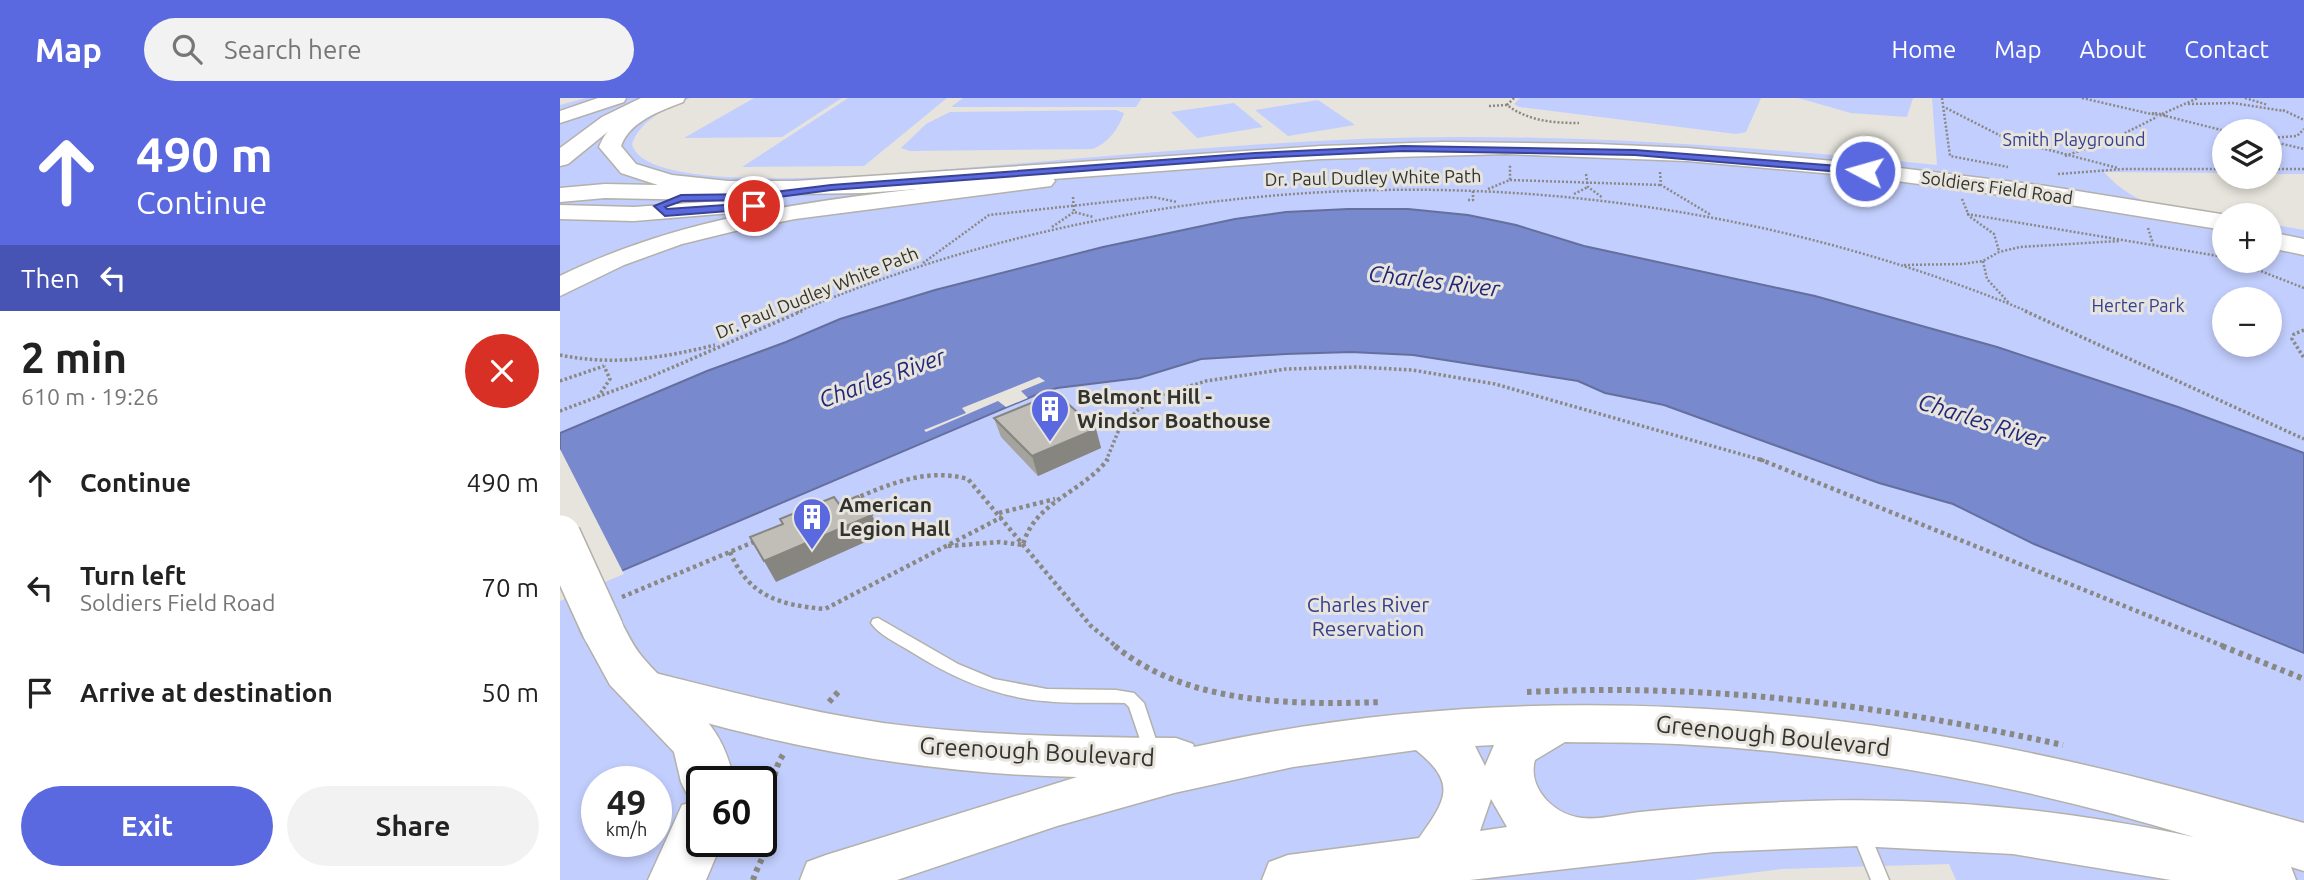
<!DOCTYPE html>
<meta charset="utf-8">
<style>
:root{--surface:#fff;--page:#f2f2f2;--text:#222;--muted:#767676;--accent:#5a69e0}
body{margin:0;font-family:Ubuntu,sans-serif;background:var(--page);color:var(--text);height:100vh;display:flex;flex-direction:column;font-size:26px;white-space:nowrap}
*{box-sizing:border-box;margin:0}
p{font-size:23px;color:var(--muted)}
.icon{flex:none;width:38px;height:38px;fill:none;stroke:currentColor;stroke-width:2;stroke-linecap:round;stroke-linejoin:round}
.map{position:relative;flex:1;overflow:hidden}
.details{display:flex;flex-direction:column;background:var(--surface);width:560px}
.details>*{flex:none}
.banner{background:#5a69e0;color:#fff;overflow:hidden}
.buttons{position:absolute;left:1652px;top:21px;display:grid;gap:14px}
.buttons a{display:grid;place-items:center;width:70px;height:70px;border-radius:50%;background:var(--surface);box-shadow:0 4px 10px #0003;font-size:35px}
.speed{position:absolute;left:21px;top:668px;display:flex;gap:14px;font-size:35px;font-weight:700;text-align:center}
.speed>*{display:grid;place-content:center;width:91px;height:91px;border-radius:50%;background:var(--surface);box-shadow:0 4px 10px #0003;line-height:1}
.speed small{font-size:18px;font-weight:400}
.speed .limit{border:4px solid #111;border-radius:10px;background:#fff;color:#111}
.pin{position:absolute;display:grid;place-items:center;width:60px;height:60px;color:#fff;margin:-30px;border:4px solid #fff;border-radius:50%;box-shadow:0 2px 7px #0007}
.me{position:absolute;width:77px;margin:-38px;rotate:276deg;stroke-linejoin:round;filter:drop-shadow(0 0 5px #0008)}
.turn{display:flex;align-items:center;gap:24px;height:147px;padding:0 21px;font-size:32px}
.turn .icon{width:91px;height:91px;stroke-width:2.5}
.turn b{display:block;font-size:49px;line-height:60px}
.then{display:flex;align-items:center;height:66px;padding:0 21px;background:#0003;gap:14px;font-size:26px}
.round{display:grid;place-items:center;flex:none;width:74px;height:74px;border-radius:37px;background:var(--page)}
.head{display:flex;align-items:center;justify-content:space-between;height:119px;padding:0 21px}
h1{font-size:42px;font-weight:700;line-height:52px}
.primary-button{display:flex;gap:14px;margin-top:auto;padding:14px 21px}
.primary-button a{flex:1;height:80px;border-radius:42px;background:var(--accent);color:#fff;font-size:28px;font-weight:700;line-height:80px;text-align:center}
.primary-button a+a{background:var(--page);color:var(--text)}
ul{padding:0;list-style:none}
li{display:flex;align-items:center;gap:21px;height:105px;padding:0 21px}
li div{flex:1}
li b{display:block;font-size:26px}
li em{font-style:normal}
header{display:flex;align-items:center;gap:42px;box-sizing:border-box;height:98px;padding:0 35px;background:var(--accent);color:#fff}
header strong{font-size:33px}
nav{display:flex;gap:38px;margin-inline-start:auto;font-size:24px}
.search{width:490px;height:63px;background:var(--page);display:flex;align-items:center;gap:18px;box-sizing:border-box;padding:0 24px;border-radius:38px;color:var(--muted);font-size:26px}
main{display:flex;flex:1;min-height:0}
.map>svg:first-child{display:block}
</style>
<header>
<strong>Map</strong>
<div class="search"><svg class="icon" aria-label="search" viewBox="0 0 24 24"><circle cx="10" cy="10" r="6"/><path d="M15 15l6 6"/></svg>Search here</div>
<nav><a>Home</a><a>Map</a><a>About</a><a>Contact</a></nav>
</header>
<main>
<section class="details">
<div class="banner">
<div class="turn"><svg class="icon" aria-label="ahead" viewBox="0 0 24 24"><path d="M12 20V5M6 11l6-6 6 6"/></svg><div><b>490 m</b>Continue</div></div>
<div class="then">Then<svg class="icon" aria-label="left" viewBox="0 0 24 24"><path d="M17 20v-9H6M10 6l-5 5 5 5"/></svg></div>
</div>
<div class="head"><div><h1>2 min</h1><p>610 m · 19:26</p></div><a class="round" style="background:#d93025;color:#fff"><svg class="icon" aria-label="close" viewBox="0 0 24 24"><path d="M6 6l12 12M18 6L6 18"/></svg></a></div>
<ul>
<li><svg class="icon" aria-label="ahead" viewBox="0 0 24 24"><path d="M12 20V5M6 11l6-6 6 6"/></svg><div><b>Continue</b></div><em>490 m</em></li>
<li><svg class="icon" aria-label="left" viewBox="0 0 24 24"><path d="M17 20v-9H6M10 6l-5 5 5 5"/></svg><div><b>Turn left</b><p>Soldiers Field Road</p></div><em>70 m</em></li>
<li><svg class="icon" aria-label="arrive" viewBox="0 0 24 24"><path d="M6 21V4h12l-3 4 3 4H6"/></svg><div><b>Arrive at destination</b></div><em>50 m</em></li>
</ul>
<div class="primary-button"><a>Exit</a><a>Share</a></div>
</section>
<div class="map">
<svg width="1744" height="782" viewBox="0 0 1744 782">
<rect width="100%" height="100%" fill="#e6e4dc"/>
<!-- green -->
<g fill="#c2cefd" fill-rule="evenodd">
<path d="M26,0H130C107,10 81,21 72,46C84,101 342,74 391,71C561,58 730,39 900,39C1060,39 1218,51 1377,67L1372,0H1744V76H1710V33H1664V75L1544,74C1578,113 1616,110 1664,118V163H1710V126L1744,132V355L1618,309L1437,249L1255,198L1024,148L933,122L877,113L816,111L726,114L543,149L375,192L280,221L226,244L147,273L0,335V7ZM1664,201H1710V247H1664Z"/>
<polygon points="194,0 282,0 222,39 124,40"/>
<polygon points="288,0 387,0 304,68 182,69"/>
<polygon points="403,0 582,0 576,9 391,9"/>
<polygon points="960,0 1201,0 1186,34 1176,36 959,9 954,6"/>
<polygon points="1238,0 1353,0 1347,19 1291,15"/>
<polygon points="758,2 795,27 728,38 695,12"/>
<polygon points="674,5 703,29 637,40 611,14"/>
<path d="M556,12L564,15C559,30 548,45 533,51L350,53L341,50L366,26L390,14Z"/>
<path d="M791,254L884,260L981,276L1018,283L1052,297L1104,307L1319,385L1393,406L1474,446L1744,555V782H1396L1389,766L1221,771L1133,782H0V499L478,296L497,290L579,280L641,261ZM37,684H96V744H37ZM142,684H201V744H142Z"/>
</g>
<!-- water -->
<polygon fill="#7989cd" stroke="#646f9d" stroke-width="2" points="788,111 848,111 908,117 956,127 1024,148 1255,198 1437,249 1618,309 1744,355 1744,555 1474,446 1393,406 1319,385 1104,307 1045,295 1018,283 853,257 791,254 726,256 641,261 579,280 497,290 478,296 0,499 0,335 147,273 226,244 280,221 375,192 543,149 675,121 726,114"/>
<!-- pier -->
<g fill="#e6e4dc">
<polygon points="479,279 485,283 461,293 468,300 446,309 438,303 366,334 364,332 406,315 402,310"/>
<polygon points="0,351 64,476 0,503"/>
</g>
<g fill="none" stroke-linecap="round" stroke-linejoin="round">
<defs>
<g id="service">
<path d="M318,520L398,566L434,581L487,591L556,592L574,595L584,605L600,654L598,659L592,661L586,659L569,609L565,605C538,604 511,606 484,603C435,599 391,579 350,553C337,545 319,537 311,525L313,521Z"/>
<polygon points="1301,727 1307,729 1329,782 1311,782 1292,735 1295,729"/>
</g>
<path id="secondary" d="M79,571C160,591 241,613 323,625C420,638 518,639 616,640L633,646L634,649C919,586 1214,598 1498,661C1581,679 1662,702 1744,725V773L1731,769L1736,782H1611L1453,756L1297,748L1154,754L910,782H702L709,764L728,757L859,740C887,701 897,685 856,652L733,669L614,695L497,728L337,782H240L247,764L266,757L517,679C363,676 210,648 63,600L57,588L63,576ZM1005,644C1042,645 1080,644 1117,646C1290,655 1468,688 1634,739C1499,710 1361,697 1223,704C1175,706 1128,709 1080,714C1062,716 1040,722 1022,720C994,717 967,690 975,662ZM934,647L925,668L915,648ZM931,701L947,729L920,733Z"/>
<g id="primary">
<path d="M99,0H125L123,4C100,13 70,23 61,48L76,66L112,77L168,83H235L761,48L884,44L1036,46L1127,50L1307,66L1486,88L1667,117H1664V132L1486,103L1307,79L1127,63L946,56L761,61L304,95L168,97L110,91L61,75L39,49C50,22 74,10 99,0Z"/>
<polygon points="174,102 183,104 186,109 183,114 74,123 0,121 0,107 74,109"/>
<polygon points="1710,134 1744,141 1744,157 1710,150"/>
</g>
<g id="trunk">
<path d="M483,76L491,78L495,83L491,88L235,121L175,133L122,146L64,167L0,198V178C153,103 317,98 483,76Z"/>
<path d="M43,515L59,520C67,534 73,549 84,561C123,607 162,617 174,684H142V744H162L146,782H88L122,707L135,703L129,700L121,684L114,654L50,587L20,532L27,520Z"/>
</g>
<g id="motorway">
<polygon points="38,0 66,0 64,4 0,25 0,13"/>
<polygon points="81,0 105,0 103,4 56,27 8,66 0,68 0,50 42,19"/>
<polygon points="227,84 235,86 239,91 235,96 147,102 45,100 0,104 0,90 45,86 147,88"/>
</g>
</defs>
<!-- service casing -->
<use href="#service" stroke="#b3b1a9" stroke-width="3"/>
<!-- secondary casing -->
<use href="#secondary" stroke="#b3b1a9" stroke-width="3"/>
<!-- primary casing -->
<use href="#primary" stroke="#b3b1a9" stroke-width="3"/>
<!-- trunk casing -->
<use href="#trunk" stroke="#b3b1a9" stroke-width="3"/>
<!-- motorway casing -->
<use href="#motorway" stroke="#b3b1a9" stroke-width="3"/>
<!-- path-far3 -->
<g stroke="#898882" stroke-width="2.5" stroke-dasharray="2 2" stroke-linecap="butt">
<path d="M954,0L947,7C968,23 993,25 1019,25"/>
<polyline points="1382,0 1390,58 1448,69"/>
<polyline points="1522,0 1591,16"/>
<polyline points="1685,0 1708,7"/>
<polyline points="1628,6 1673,5 1724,13"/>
<polyline points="929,8 947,7"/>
<polyline points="1386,10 1447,41 1558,70"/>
<polyline points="1723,12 1744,22"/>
<polygon points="1595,15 1605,17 1606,18 1591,16"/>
<polyline points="1602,16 1638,0"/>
<polyline points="1606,18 1665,33"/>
<polyline points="1710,40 1737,38 1744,31"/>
<polyline points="1710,43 1744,51"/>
<polyline points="1505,58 1553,41 1597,19"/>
<polyline points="1710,71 1744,71"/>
<polyline points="1100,74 1101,87 1151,117"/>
<polyline points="1026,76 1028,89 1043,100"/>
<polyline points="1498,76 1564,71 1664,71"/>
<polyline points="950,82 1101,87"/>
<polyline points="928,91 950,82 950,66"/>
<polyline points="1014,96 1028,89"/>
<polyline points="513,99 514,114 533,119"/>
<polyline points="1402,101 1409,118 1434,136 1439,153"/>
<polyline points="908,102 913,102 913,91"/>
<polyline points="1407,116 1664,159"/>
<polyline points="492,129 514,114"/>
<polyline points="1588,130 1593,146"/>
<polyline points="1423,163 1427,181 1449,205"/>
<polyline points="1675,163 1744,190"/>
<polyline points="363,165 429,117 593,99 617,104"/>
<polyline points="1344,167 1402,166 1423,163 1439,154 1460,149 1559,143"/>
<path d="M237,214C627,50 1079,52 1469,214"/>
</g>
<!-- path-far2 -->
<g stroke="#898882" stroke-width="3.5" stroke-dasharray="2.5 2.5" stroke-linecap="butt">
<polyline points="1465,213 1744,341"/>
<polyline points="1744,232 1734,236 1732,241 1744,260"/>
<path d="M0,257C53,268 103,260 155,247"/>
<polyline points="0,283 44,268"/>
<polyline points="38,299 50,281 44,268"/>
<polyline points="0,313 90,279 242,213"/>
<polyline points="546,363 560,329 578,312 601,297 646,283 726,271 798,269 852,272 935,286 1205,363"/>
</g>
<!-- path-far1 -->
<g stroke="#898882" stroke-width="4.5" stroke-dasharray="3.5 3.5" stroke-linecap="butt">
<polyline points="1199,361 1666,549"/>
<path d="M294,401C332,385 367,370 408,381L531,528L557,549"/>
<polyline points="439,415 495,401"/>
<path d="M388,448L440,444L463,447C474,404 522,395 548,361"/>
<path d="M170,454C189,499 220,507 265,511L442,419"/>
<polyline points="62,499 196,443"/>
</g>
<!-- path -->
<g stroke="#898882" stroke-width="6" stroke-dasharray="4.5 4.5" stroke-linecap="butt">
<path d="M555,548C627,607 734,607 822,604"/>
<polyline points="1662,548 1744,581"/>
<path d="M967,594C1155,585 1320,607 1503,647"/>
<polyline points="269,604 280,592"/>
<path d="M193,782C198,766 208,752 211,735C215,707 207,678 225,654"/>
</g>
<!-- service -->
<use href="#service" fill="#fff" fill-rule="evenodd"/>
<!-- secondary -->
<use href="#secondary" fill="#fff" fill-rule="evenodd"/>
<!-- primary -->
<use href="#primary" fill="#fff" fill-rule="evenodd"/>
<!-- trunk -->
<use href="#trunk" fill="#fff" fill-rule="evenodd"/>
<!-- motorway -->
<use href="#motorway" fill="#fff" fill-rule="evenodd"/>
<defs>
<polyline id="trunk-bridge" points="0,438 43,532"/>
</defs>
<!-- trunk-bridge casing -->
<use href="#trunk-bridge" stroke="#b3b1a9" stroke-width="44" stroke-linecap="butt"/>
<!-- trunk-bridge -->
<use href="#trunk-bridge" stroke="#fff" stroke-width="41"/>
</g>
<!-- wall -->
<polygon fill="#a5a39d" points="434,320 536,331 541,350 478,378 441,339"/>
<!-- shaded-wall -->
<g fill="#86857f">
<polygon points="536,331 541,350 478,378 472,358"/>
<polygon points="312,417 321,437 216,484 204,463"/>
</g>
<!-- building -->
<g fill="#c0beb6" stroke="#86857f" stroke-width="2">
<polygon points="496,295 536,331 472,358 434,320"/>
<polygon points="298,398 312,417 204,463 190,439 223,426 220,421 274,399 279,406"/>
</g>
<!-- route -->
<polygon fill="#5a69e0" stroke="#3a4492" stroke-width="2" points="843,48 1075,52 1305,70 1310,73 1305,76 1075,57 843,53 695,60 271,92 197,102 122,103 105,109 107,111 194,105 199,108 194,111 105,118 94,108 121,97 197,96 271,87 695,55"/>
<!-- icons -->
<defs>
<symbol id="building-pin" viewBox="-11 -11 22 30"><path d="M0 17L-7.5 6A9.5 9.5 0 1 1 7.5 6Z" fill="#5a69e0" stroke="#e6e4dc"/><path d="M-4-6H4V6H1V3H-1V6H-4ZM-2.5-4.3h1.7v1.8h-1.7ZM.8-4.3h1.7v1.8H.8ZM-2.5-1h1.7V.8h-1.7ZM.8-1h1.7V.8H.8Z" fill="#fff"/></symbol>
</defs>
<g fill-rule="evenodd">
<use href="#building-pin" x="468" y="289" width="44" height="60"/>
<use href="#building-pin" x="230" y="397" width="44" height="60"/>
</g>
<g text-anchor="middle" stroke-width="6" stroke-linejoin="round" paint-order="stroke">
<!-- far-park labels -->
<g font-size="18" fill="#353f91" stroke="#e6e4dc">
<text x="1514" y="48">Smith Playground</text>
<text x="1578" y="214">Herter Park</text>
</g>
<!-- far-street labels -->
<g font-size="18" fill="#32322e" stroke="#e6e4dc">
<text transform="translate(813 80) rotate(-1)" y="6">Dr. Paul Dudley White Path</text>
<text transform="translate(1437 90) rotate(8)" y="6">Soldiers Field Road</text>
<text transform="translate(257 195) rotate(-22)" y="6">Dr. Paul Dudley White Path</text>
</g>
<!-- poi labels -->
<g font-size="21" font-weight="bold" fill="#32322e" stroke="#e6e4dc" text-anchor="start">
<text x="517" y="306">Belmont Hill -<tspan x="517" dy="24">Windsor Boathouse</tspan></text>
<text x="279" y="414">American<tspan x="279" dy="24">Legion Hall</tspan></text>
</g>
<!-- park labels -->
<g font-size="21" fill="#353f91" stroke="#e6e4dc">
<text x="808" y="514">Charles River<tspan x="808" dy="24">Reservation</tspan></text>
</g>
<!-- water labels -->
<g font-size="23" font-style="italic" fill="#222777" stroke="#e6e4dc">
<text transform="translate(874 183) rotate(7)" y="8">Charles River</text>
<text transform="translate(322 280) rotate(-20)" y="8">Charles River</text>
<text transform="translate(1422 323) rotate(18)" y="8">Charles River</text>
</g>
<!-- near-street labels -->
<g font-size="24" fill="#32322e" stroke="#e6e4dc">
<text transform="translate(1213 638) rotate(6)" y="8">Greenough Boulevard</text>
<text transform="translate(477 654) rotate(3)" y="8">Greenough Boulevard</text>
</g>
</g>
</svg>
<div class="buttons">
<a><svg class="icon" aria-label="layers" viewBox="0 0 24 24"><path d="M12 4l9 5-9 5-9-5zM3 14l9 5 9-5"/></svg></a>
<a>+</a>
<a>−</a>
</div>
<div class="speed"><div>49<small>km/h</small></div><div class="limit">60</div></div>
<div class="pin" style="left:194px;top:108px;background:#d93025"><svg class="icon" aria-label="arrive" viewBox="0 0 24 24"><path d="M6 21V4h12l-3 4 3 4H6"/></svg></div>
<svg class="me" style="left:1305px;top:73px" viewBox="-20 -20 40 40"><circle r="17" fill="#5a69e0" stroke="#fff" stroke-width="3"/><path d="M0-11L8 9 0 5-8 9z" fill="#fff"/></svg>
</div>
</main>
